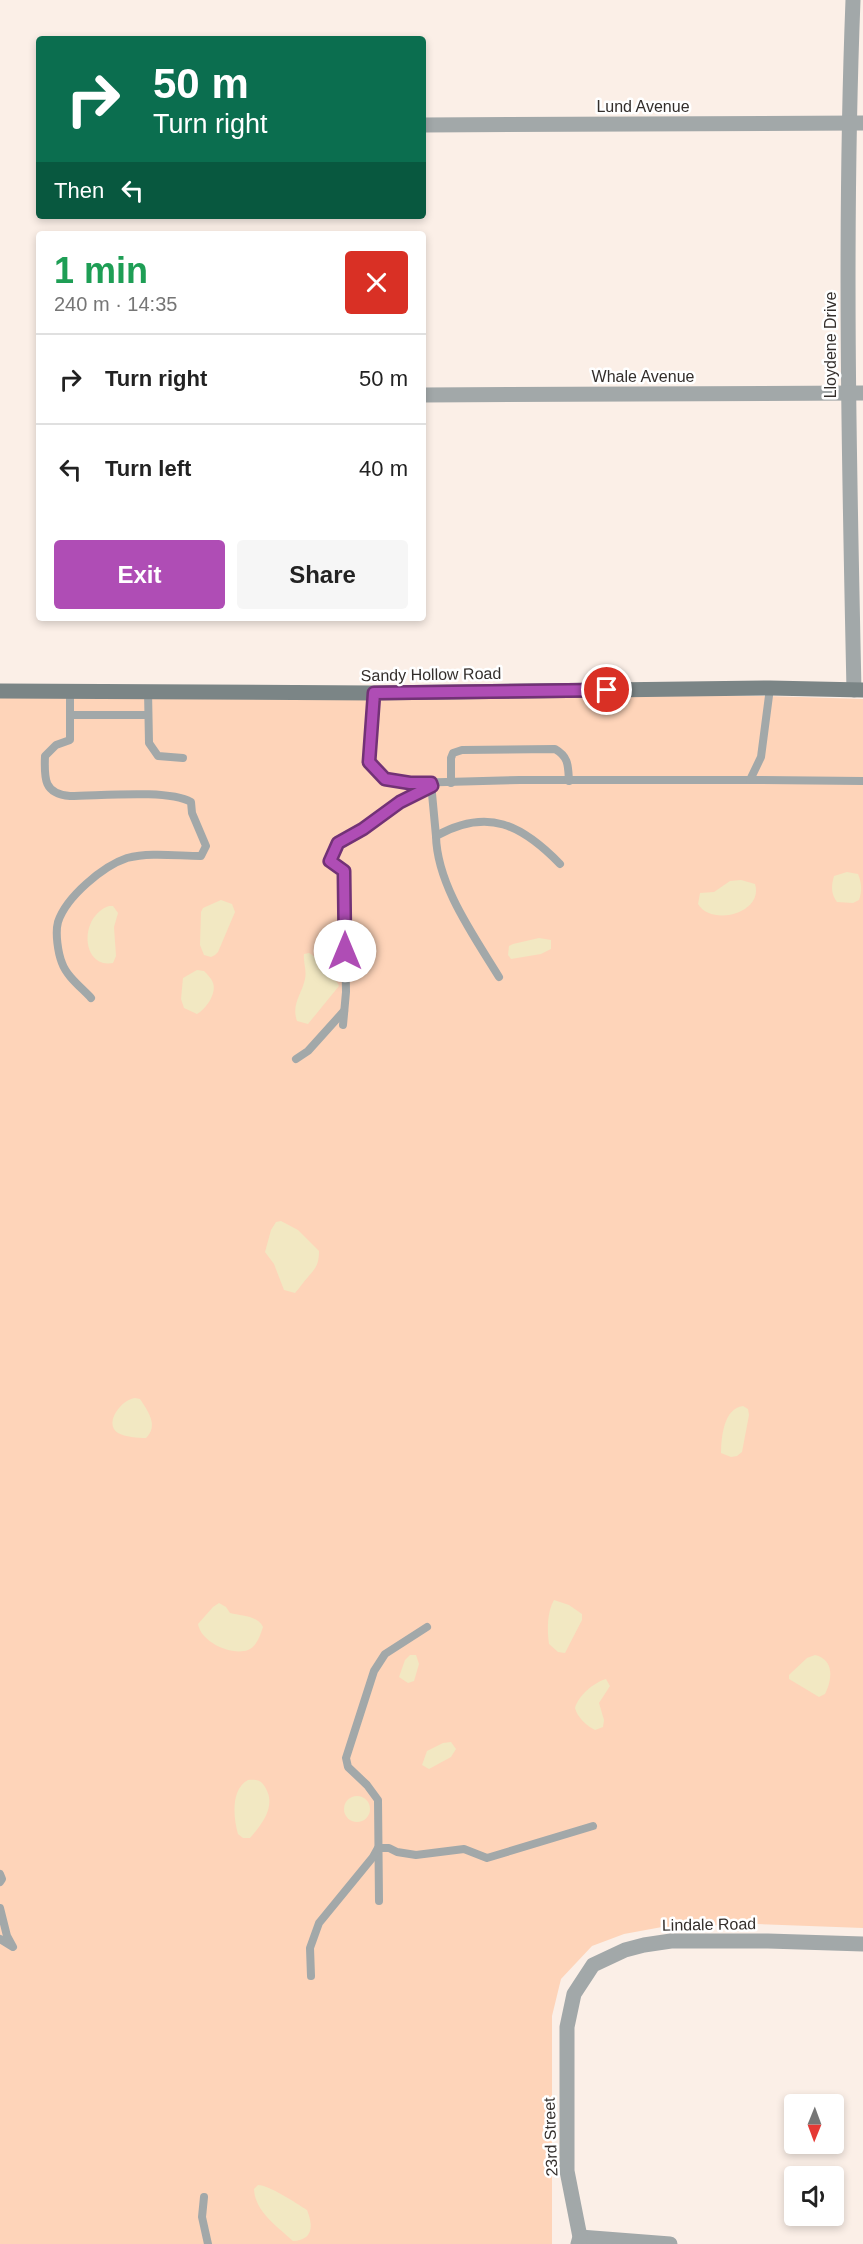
<!DOCTYPE html>
<meta charset="utf-8">
<style>
:root{--surface:#fff;--page:#f6f6f6;--text:#222;--muted:#767676;--line:#e0e0e0;--accent:#af4db5}
body{margin:0;font-family:Helvetica,sans-serif;background:var(--page);color:var(--text);height:100vh;display:flex;flex-direction:column;font-size:22px;white-space:nowrap}
*{box-sizing:border-box;margin:0}
p{font-size:20px;color:var(--muted)}
.icon{flex:none;width:33px;height:33px;fill:none;stroke:currentColor;stroke-width:2;stroke-linecap:round;stroke-linejoin:round}
.map{position:relative;flex:1;overflow:hidden}
.side{position:absolute;left:36px;top:231px;width:390px;height:390px;display:flex;flex-direction:column;background:var(--surface);border-radius:6px;box-shadow:0 3px 9px #0003}
.side>*{flex:none}
.top-card{position:absolute;left:36px;top:36px;width:390px;height:183px;border-radius:6px;box-shadow:0 3px 9px #0003;background:#0b6e4f;color:#fff;overflow:hidden}
.needle{width:39px;rotate:181deg}
.fabs{position:absolute;left:784px;top:2094px;display:grid;gap:12px}
.fabs a{display:grid;place-items:center;width:60px;height:60px;border-radius:6px;background:var(--surface);box-shadow:0 3px 9px #0003;font-size:30px}
.pin{position:absolute;display:grid;place-items:center;width:51px;height:51px;color:#fff;margin:-26px;border:3px solid #fff;border-radius:50%;box-shadow:0 2px 6px #0007}
.me{position:absolute;width:66px;margin:-33px;rotate:0deg;stroke-linejoin:round;filter:drop-shadow(0 0 4px #0008)}
.turn{display:flex;align-items:center;gap:21px;height:126px;padding:0 18px;font-size:27px}
.turn .icon{width:78px;height:78px;stroke-width:2.5}
.turn b{display:block;font-size:42px;line-height:51px}
.then{display:flex;align-items:center;height:57px;padding:0 18px;background:#0003;gap:12px;font-size:22px}
.round{display:grid;place-items:center;flex:none;width:63px;height:63px;border-radius:6px;background:var(--page)}
.head{display:flex;align-items:center;justify-content:space-between;height:102px;padding:0 18px}
h1{font-size:36px;font-weight:700;line-height:45px;color:#1e9e55}
.action{display:flex;gap:12px;margin-top:auto;padding:12px 18px}
.action a{flex:1;height:69px;border-radius:6px;background:var(--accent);color:#fff;font-size:24px;font-weight:700;line-height:69px;text-align:center}
.action a+a{background:var(--page);color:var(--text)}
ul{padding:0;list-style:none}
li{display:flex;align-items:center;gap:18px;height:90px;padding:0 18px;border-top:2px solid var(--line)}
li div{flex:1}
li b{display:block;font-size:22px}
li em{font-style:normal}
.map>svg:first-child{display:block}
</style>
<div class="map">
<svg width="863" height="2244" viewBox="0 0 863 2244">
<rect width="100%" height="100%" fill="#fbefe7"/>
<!-- green -->
<polygon fill="#fed4b9" points="768,696 863,699 863,1928 758,1924 662,1927 624,1934 592,1946 561,1979 552,2016 552,2244 0,2244 0,697"/>
<!-- sand -->
<g fill="#f2e8c2">
<path d="M847,872L858,874C862,884 862,891 859,900L853,903L837,902C831,894 831,886 834,876Z"/>
<path d="M741,880L755,884C764,913 712,927 698,904L700,893L714,892L730,881Z"/>
<polygon points="221,900 232,904 235,912 218,952 215,955 211,957 204,955 200,945 201,912 203,908"/>
<path d="M109,906H113L118,913L114,927L116,956L113,963C82,969 78,917 109,906Z"/>
<polygon points="539,938 551,940 551,949 541,954 511,959 508,955 509,946 513,944"/>
<path d="M309,953C316,956 337,979 339,986L308,1024L297,1021C291,1004 302,994 305,979C307,970 303,962 304,954Z"/>
<path d="M197,970L204,971C207,974 212,979 213,983C217,994 205,1010 197,1014L184,1008L181,999L183,978Z"/>
<path d="M281,1221L298,1230L319,1251C319,1264 316,1268 308,1277C303,1282 300,1288 295,1293L284,1290L274,1264L265,1252L271,1230L276,1222Z"/>
<path d="M135,1398L140,1399C148,1411 159,1426 146,1438C138,1438 125,1437 118,1433C103,1423 122,1399 135,1398Z"/>
<path d="M743,1406L748,1409L749,1415L742,1452L737,1456L731,1457L721,1453C721,1437 724,1408 743,1406Z"/>
<path d="M554,1600L569,1605L582,1614V1620L565,1653L558,1652L549,1644C547,1630 547,1612 554,1600Z"/>
<path d="M219,1603L226,1607L230,1613C241,1616 257,1615 263,1627C260,1636 257,1646 248,1650C231,1656 201,1642 198,1624L213,1607Z"/>
<polygon points="410,1655 416,1655 419,1664 414,1681 408,1683 399,1677 405,1660"/>
<path d="M815,1655C835,1660 832,1680 825,1694L819,1697L789,1679V1675L792,1672L807,1658Z"/>
<path d="M606,1679L610,1686L599,1703L604,1720L603,1727L595,1730C587,1726 577,1717 575,1708C579,1695 593,1683 606,1679Z"/>
<polygon points="451,1742 456,1749 451,1757 429,1769 422,1765 427,1751 443,1743"/>
<path d="M248,1780C256,1779 261,1780 265,1787C277,1806 262,1824 250,1838H243L238,1834C233,1817 231,1789 248,1780Z"/>
<circle cx="357" cy="1809" r="13"/>
<path d="M258,2185C269,2185 296,2203 307,2210C313,2225 314,2240 293,2241C277,2226 255,2212 254,2189Z"/>
</g>
<g fill="none" stroke-linecap="round" stroke-linejoin="round">
<!-- lane -->
<g stroke="#a2a8a9" stroke-width="8">
<path d="M70,691V740L56,745L45,756C44,779 44,794 70,796C99,796 168,789 191,802L192,813L206,846L201,856C178,856 150,852 127,858C103,866 66,897 58,922C55,933 58,953 62,963C67,977 82,988 91,998"/>
<polyline points="148,691 149,743 158,756 183,758"/>
<polyline points="374,693 369,762 385,779 410,783 520,780 750,780 761,757 770,688"/>
<polyline points="70,715 148,715"/>
<polyline points="750,780 863,781"/>
<polyline points="431,783 436,836"/>
<path d="M451,783V758L453,753L462,750L555,749C569,757 568,766 569,781"/>
<path d="M499,977C474,936 437,885 436,836C488,807 522,825 560,864"/>
<polyline points="343,1025 346,992 344,871 330,861 338,843 363,829 400,802 432,786"/>
<polyline points="296,1059 308,1051 344,1011"/>
<polyline points="0,1874 2,1879 0,1882"/>
<polyline points="379,1901 378,1800 367,1785 348,1767 346,1758 374,1671 385,1654 427,1627"/>
<polyline points="0,1908 7,1936 13,1947 0,1939"/>
<polyline points="311,1976 310,1948 319,1923 373,1857 378,1848 389,1848 397,1852 416,1855 464,1849 487,1858 593,1826"/>
<polyline points="204,2197 202,2217 208,2244"/>
</g>
<!-- street -->
<g stroke="#a2a8a9" stroke-width="15">
<path d="M853,0C844,230 849,460 854,690"/>
<polyline points="423,125 863,123"/>
<polyline points="423,395 863,393"/>
<polyline points="580,2237 670,2244"/>
<polyline points="578,2244 580,2237 567,2171 567,2027 574,1994 593,1965 625,1950 644,1945 671,1941 768,1941 863,1944"/>
</g>
<!-- secondary -->
<polyline stroke="#7b8586" stroke-width="15" points="0,691 374,693 770,688 863,690"/>
</g>
<g fill="none" stroke-linecap="round" stroke-linejoin="round">
<defs>
<polyline id="route" points="345,951 344,871 330,861 338,843 363,829 400,802 432,786 431,783 410,783 385,779 369,762 374,693 607,690"/>
</defs>
<!-- route casing -->
<use href="#route" stroke="#723276" stroke-width="15"/>
<!-- route -->
<use href="#route" stroke="#af4db5" stroke-width="10"/>
</g>
<g text-anchor="middle" stroke-width="5" stroke-linejoin="round" paint-order="stroke">
<!-- street labels -->
<g font-size="16" fill="#332e2b" stroke="#fff">
<text x="643" y="112">Lund Avenue</text>
<text transform="translate(830 345) rotate(-90)" y="6">Lloydene Drive</text>
<text x="643" y="382">Whale Avenue</text>
<text transform="translate(431 674) rotate(-1)" y="6">Sandy Hollow Road</text>
<text transform="translate(709 1924) rotate(-1)" y="6">Lindale Road</text>
<text transform="translate(550 2137) rotate(-92)" y="6">23rd Street</text>
</g>
</g>
</svg>
<div class="fabs">
<a><svg class="needle" viewBox="-14 -14 28 28"><path d="M0-13l5 13h-10z" fill="#e53935"/><path d="M0 13l5-13h-10z" fill="#767676"/></svg></a>
<a><svg class="icon" aria-label="sound" viewBox="0 0 24 24"><path d="M4 9h4l5-4v14l-5-4H4zM17 9q2 3 0 6"/></svg></a>
</div>
<div class="pin" style="left:607px;top:690px;background:#d93025"><svg class="icon" aria-label="arrive" viewBox="0 0 24 24"><path d="M6 21V4h12l-3 4 3 4H6"/></svg></div>
<svg class="me" style="left:345px;top:951px" viewBox="-20 -20 40 40"><circle r="19" fill="#fff"/><path d="M0-13L10 11 0 6-10 11z" fill="#af4db5"/></svg>
<div class="top-card">
<div class="turn"><svg class="icon" aria-label="right" viewBox="0 0 24 24"><path d="M7 20v-9h11M14 6l5 5-5 5"/></svg><div><b>50 m</b>Turn right</div></div>
<div class="then">Then<svg class="icon" aria-label="left" viewBox="0 0 24 24"><path d="M17 20v-9H6M10 6l-5 5 5 5"/></svg></div>
</div>
<section class="side">
<div class="head"><div><h1>1 min</h1><p>240 m · 14:35</p></div><a class="round" style="background:#d93025;color:#fff"><svg class="icon" aria-label="close" viewBox="0 0 24 24"><path d="M6 6l12 12M18 6L6 18"/></svg></a></div>
<ul>
<li><svg class="icon" aria-label="right" viewBox="0 0 24 24"><path d="M7 20v-9h11M14 6l5 5-5 5"/></svg><div><b>Turn right</b></div><em>50 m</em></li>
<li><svg class="icon" aria-label="left" viewBox="0 0 24 24"><path d="M17 20v-9H6M10 6l-5 5 5 5"/></svg><div><b>Turn left</b></div><em>40 m</em></li>
</ul>
<div class="action"><a>Exit</a><a>Share</a></div>
</section>
</div>
